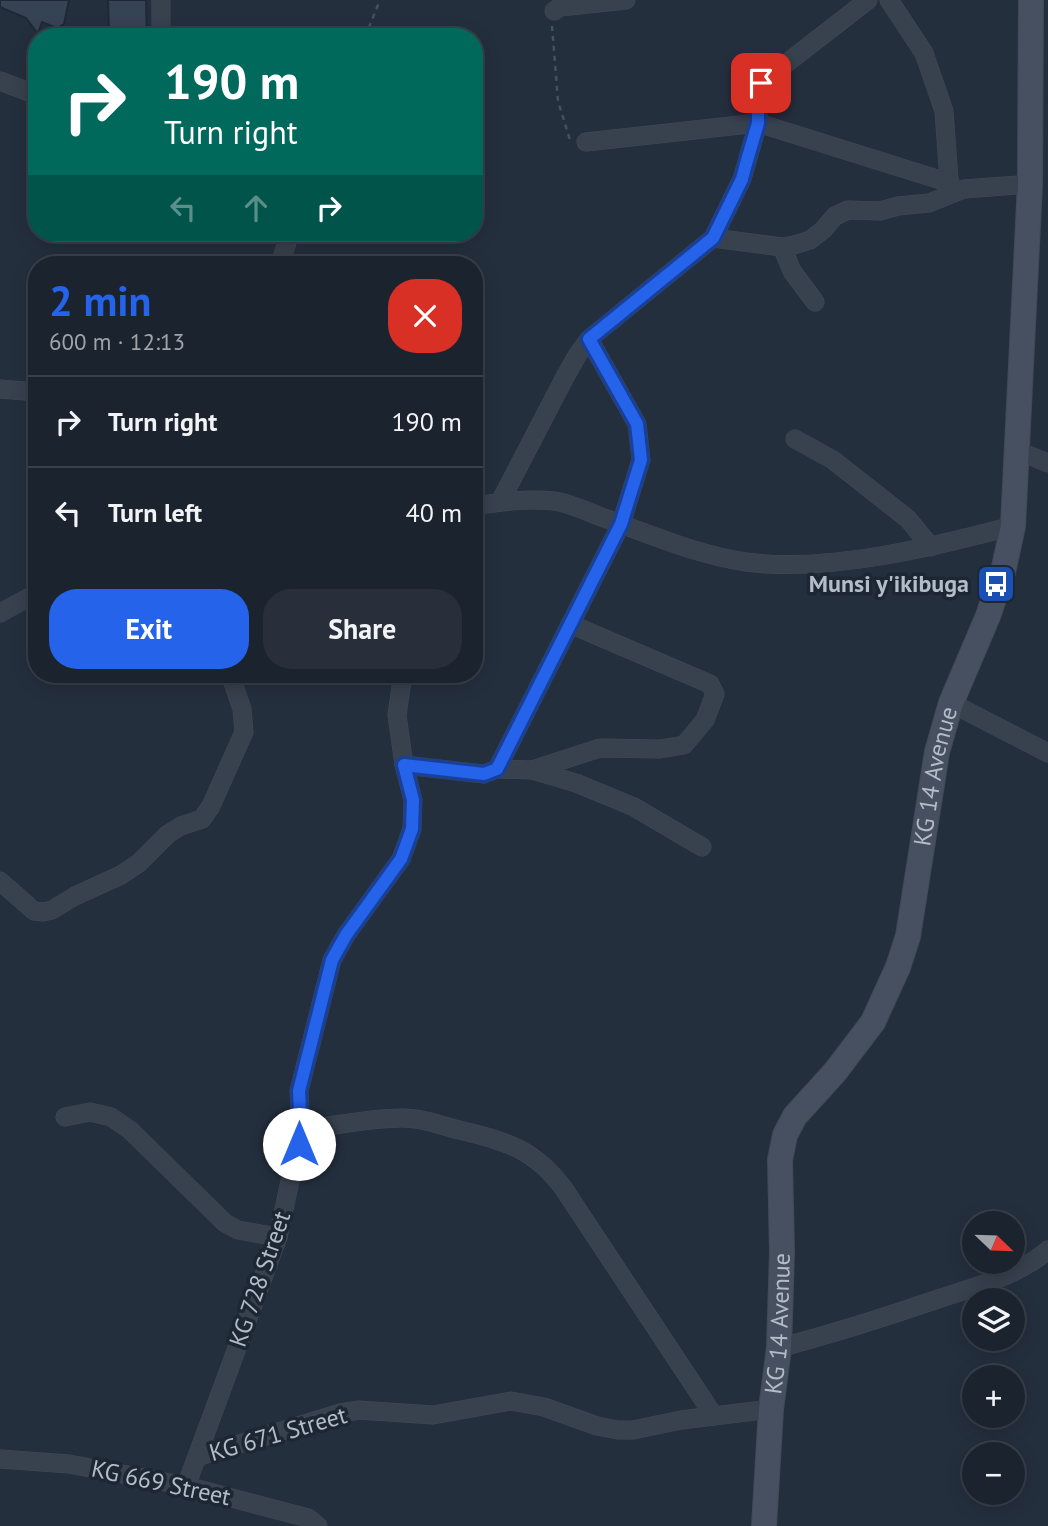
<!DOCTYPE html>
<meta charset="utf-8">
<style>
:root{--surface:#1b232e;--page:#282f3a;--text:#f1f3f6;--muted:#a0a4aa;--line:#39404a;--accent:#2563eb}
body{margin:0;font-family:"PT Sans",sans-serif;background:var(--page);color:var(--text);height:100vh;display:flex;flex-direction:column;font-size:26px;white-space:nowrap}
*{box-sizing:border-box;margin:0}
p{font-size:23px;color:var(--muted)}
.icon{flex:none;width:38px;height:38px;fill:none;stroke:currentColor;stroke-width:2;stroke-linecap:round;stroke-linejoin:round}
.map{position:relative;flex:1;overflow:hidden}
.details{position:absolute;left:28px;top:256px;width:455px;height:427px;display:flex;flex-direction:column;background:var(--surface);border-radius:28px;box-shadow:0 4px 18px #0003,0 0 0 2px var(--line)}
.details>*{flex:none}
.guide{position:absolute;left:28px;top:28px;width:455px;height:214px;border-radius:28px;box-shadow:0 4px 18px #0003,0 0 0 2px var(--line);background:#00695c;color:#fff;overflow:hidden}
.needle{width:46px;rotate:113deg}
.tools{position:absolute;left:962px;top:1211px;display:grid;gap:14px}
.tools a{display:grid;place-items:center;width:63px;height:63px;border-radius:50%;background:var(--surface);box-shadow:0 4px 18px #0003,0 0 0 2px var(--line);font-size:35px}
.pin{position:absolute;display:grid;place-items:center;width:60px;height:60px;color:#fff;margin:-30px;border-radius:14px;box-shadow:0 4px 10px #0006}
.me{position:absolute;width:77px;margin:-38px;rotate:0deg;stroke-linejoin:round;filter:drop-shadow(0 0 5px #0008)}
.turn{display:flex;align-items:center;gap:24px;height:147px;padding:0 21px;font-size:32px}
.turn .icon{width:91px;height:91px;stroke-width:2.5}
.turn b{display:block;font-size:49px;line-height:60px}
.lanes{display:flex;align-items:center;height:66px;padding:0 21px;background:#0003;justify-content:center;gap:35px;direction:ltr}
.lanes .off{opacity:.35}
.round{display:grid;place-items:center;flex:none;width:74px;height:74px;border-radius:28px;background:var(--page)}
.overview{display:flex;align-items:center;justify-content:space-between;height:119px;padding:0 21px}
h1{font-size:42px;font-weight:800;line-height:52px;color:var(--accent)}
.action{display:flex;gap:14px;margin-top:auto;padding:14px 21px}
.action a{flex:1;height:80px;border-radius:28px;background:var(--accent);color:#fff;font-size:28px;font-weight:800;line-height:80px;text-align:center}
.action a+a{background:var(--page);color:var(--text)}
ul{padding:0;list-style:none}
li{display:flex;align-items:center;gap:21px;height:91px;padding:0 21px;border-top:2px solid var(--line)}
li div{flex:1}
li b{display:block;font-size:26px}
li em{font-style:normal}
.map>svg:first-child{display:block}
</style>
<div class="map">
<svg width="1048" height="1526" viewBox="0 0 1048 1526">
<rect width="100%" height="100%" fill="#242f3e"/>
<!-- building -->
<g fill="#364354" stroke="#1f2835" stroke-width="2">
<polygon points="0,0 69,0 64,24 57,28 42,22 38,34 26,18 0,7"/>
<polygon points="108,0 146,0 147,37 109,37"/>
</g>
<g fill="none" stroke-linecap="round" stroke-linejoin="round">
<defs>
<g id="street">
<polyline points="161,0 161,37"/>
<polyline points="889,0 924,53 944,111 950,194"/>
<polyline points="554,11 560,7 626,0"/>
<polyline points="0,81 37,95"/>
<polyline points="586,142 758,123 950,183"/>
<polyline points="713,238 782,247 794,245 810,240 823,230 835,216 848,210 880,211 898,206 929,203 964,189 1030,184"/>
<polyline points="782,247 792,271 815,302"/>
<polyline points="280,264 290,233"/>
<polyline points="0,389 37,392"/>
<polyline points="795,439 833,460 908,519 931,547"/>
<polyline points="1016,450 1048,463"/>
<polyline points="500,502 565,377 578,354 589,339 713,238 742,179 758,123 758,97 761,83 868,0"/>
<path d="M474,506C500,502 527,498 554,501C570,503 588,512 604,518C650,534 697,555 746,562C828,573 933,547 1013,526"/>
<polyline points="0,613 37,593"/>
<polyline points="951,703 1048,753"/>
<polyline points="404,765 484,774 497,769 621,524 641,460 637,424 589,339"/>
<polyline points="497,769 532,770 600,748 660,749 684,745 705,720 715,694 710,684 570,624"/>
<polyline points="532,770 576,783 634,807 702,847"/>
<polyline points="0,881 34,911 43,912 52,910 75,896 121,875 139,863 168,834 181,826 202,819 211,806 244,732 242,709 230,674"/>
<polyline points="65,1117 90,1112 111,1117 130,1130 225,1223 238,1230 278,1237"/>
<path d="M301,1130C334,1126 369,1118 402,1118C420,1118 438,1124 455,1129C504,1141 533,1147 564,1189L714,1416"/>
<path d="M779,1348C831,1334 883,1318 935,1300C974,1287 1016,1277 1048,1250"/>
<polyline points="197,1457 340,1413 359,1410 433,1415 511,1401 544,1407 597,1426 618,1430 633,1430 681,1420 771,1409"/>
<polyline points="0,1459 69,1464 186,1486 308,1518 318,1526"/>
<polyline points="186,1486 278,1237 301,1130 299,1091 332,960 346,935 401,859 412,829 413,800 404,765 397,715 403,674"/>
</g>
<g id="secondary">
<path id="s1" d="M764,1526L771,1409L779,1348L782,1252L780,1160L785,1135L795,1116L835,1072L873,1022L898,967L908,936L937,752L951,703L988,616L1003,572L1013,526L1030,184L1031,0"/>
</g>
</defs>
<!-- street casing -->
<use href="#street" stroke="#414a57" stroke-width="19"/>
<!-- secondary casing -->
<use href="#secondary" stroke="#414a57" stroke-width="26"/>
<!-- path -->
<g stroke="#3f5557" stroke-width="2.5" stroke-dasharray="5 5" stroke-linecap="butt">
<polyline points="552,26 558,101 570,140"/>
<polyline points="365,37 380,0"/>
</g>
<!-- street -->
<use href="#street" stroke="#38414e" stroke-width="18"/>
<!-- secondary -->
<use href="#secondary" stroke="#465061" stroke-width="24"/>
</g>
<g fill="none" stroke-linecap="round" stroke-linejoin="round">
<defs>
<polyline id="route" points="299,1144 301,1130 299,1091 332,960 346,935 401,859 412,829 413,800 404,765 484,774 497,769 621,524 641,460 637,424 589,339 713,238 742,179 746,164 758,123 758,97 761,83"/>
</defs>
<!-- route casing -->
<use href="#route" stroke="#184099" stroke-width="18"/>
<!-- route -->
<use href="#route" stroke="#2563eb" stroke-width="12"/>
</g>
<!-- icons -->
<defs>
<symbol id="bus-square" viewBox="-11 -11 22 22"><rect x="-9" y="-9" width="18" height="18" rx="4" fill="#1a4fb4" stroke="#1d2633"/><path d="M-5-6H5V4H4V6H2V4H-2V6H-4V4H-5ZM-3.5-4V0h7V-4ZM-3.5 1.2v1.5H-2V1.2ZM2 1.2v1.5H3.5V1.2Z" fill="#fff"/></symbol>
</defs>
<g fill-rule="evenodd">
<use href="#bus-square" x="974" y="562" width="44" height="44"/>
</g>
<g text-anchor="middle" stroke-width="7" stroke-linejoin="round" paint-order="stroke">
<!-- poi labels -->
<g font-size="24" font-weight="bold" fill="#b4bcc9" stroke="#1d2633" text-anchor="end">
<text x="969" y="592">Munsi y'ikibuga</text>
</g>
<!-- street labels -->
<g font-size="24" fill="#b4bcc9" stroke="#1d2633">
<text dy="8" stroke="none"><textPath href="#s1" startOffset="791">KG 14 Avenue</textPath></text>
<text transform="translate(260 1279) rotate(-71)" y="8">KG 728 Street</text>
<text dy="8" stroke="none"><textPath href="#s1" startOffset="203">KG 14 Avenue</textPath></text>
<text transform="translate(278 1434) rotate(-16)" y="8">KG 671 Street</text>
<text transform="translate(161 1483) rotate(12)" y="8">KG 669 Street</text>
</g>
</g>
</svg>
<div class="tools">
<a><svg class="needle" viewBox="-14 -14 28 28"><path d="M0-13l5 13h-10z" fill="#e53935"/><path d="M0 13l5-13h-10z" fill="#a0a4aa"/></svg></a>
<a><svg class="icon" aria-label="layers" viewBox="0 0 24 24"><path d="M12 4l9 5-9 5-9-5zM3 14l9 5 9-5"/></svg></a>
<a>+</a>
<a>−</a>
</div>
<div class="pin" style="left:761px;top:83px;background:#d93025"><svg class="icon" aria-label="arrive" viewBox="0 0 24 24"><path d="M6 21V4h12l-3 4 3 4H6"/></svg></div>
<svg class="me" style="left:299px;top:1144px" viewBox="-20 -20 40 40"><circle r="19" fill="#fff"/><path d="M0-13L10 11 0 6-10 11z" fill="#2563eb"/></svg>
<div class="guide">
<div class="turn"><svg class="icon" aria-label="right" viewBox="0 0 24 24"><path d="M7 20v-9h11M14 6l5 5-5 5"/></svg><div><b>190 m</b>Turn right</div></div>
<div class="lanes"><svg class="icon off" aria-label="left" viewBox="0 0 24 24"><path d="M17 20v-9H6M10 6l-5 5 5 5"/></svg><svg class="icon off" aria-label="ahead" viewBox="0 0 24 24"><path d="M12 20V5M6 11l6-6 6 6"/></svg><svg class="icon" aria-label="right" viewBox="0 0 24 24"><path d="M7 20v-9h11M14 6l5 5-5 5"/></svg></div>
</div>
<section class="details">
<div class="overview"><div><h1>2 min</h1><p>600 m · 12:13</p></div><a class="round" style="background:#d93025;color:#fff"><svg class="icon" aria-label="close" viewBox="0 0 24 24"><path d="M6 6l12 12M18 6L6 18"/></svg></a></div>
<ul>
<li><svg class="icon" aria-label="right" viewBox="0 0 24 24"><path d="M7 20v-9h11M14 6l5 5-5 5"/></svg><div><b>Turn right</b></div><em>190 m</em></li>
<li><svg class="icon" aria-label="left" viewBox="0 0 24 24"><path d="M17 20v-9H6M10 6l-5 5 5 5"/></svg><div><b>Turn left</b></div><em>40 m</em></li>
</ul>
<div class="action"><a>Exit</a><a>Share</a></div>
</section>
</div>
